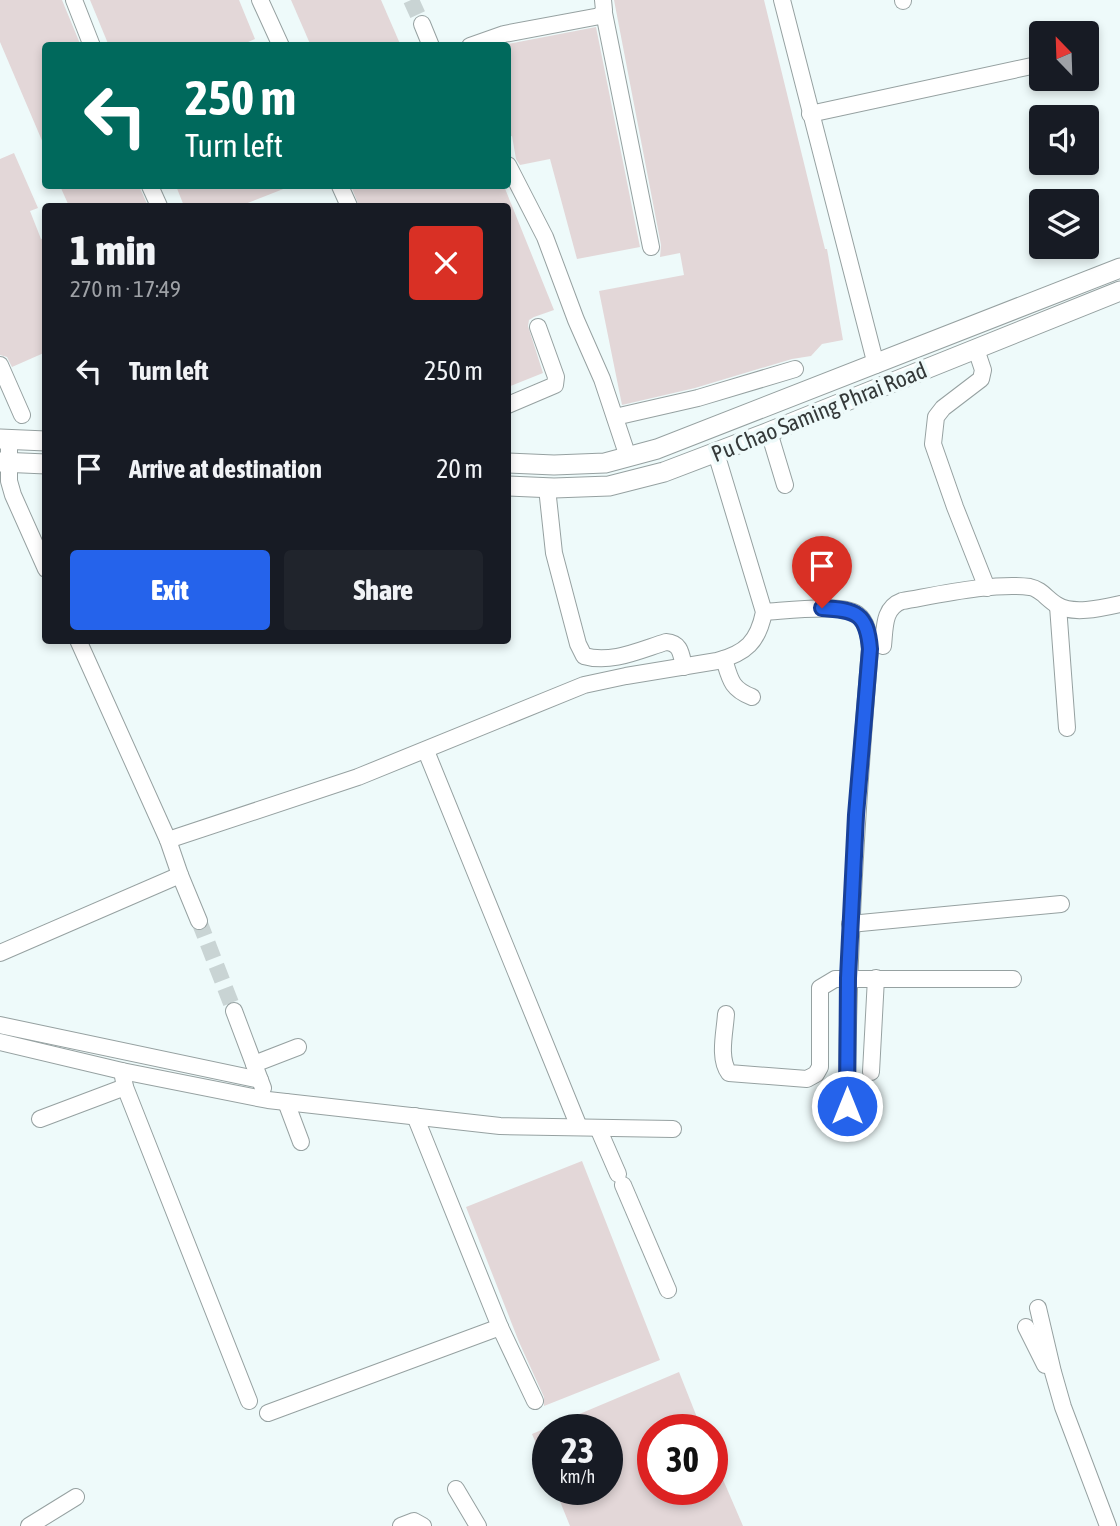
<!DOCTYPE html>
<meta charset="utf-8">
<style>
:root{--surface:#171b24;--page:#20242c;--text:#f1f3f6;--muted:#9ea1a6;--accent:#2563eb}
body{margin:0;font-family:"Asap Condensed",sans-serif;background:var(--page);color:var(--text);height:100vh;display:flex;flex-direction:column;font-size:26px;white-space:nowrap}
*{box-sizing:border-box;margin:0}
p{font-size:23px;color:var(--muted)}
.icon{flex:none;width:38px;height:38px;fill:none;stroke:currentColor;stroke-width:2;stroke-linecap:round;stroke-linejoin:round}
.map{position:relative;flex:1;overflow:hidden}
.details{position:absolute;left:42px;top:203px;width:469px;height:441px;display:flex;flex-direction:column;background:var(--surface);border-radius:7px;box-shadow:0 4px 10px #0003}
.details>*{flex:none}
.top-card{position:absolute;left:42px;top:42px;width:469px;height:147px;border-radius:7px;box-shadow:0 4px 10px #0003;background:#00695c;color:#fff;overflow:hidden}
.needle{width:46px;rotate:337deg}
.buttons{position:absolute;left:1029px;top:21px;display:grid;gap:14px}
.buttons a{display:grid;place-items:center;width:70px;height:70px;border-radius:7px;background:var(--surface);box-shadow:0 4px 10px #0003;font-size:35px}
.speed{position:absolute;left:532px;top:1414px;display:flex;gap:14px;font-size:35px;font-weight:700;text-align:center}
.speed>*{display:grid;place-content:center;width:91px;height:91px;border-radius:50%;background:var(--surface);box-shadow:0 4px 10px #0003;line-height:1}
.speed small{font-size:18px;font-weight:400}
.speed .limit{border:10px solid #d22;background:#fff;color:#111}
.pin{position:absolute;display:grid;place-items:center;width:60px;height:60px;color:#fff;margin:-72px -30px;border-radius:50% 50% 50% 0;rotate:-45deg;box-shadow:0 0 7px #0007}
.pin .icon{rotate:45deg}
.me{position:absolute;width:77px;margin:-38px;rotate:0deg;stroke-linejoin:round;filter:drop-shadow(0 0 5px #0008)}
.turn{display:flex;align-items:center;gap:24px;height:147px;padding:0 28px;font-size:32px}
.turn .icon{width:91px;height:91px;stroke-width:2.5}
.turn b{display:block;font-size:49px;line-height:60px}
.round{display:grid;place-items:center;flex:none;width:74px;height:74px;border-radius:7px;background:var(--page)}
.head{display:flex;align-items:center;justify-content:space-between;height:119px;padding:0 28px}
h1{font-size:42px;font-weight:800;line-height:52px}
.button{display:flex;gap:14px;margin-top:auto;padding:14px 28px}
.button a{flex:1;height:80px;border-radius:7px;background:var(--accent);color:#fff;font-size:28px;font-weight:800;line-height:80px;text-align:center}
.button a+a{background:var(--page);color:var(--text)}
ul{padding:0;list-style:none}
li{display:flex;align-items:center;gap:21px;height:98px;padding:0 28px}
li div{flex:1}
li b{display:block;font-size:26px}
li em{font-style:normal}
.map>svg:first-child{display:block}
</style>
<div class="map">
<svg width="1120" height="1526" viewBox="0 0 1120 1526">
<rect width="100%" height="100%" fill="#eefafa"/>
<!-- building -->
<g fill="#e3d7d8">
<polygon points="0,0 62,0 81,46 46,46 46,150 0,42"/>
<polygon points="90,0 239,0 255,39 239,46 109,46"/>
<polygon points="291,0 381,0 401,46 311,46"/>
<polygon points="614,0 764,0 825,249 827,249 843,340 822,344 811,356 792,359 695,388 622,405 599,291 684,275 680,253 660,257 661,245"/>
<polygon points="596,27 640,247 577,259 550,159 520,165 516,159 512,136 508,137 508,44"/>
<polygon points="14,153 38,208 30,211 41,239 46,237 46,352 12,367 7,357 0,355 0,159"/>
<polygon points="60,186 139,186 148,206 69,206"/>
<polygon points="176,186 291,186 240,206 184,206"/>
<polygon points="351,186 504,186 554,310 534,317 529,320 528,326 543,373 508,387 508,206 359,206"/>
<polygon points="582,1161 660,1360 544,1406 544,1397 519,1342 466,1207"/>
<polygon points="679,1372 702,1430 653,1430 653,1489 712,1489 712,1454 743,1526 570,1526 555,1489 607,1489 607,1430 548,1430 548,1471 532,1434"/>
</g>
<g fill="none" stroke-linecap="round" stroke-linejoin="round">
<!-- minor-tunnel -->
<g stroke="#c9d4d4" stroke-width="16" stroke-dasharray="16 8" stroke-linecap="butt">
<polyline points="411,0 422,24"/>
<polyline points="199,921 234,1011"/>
</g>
<defs>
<g id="minor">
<polyline points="74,0 92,46"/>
<polyline points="260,0 281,46"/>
<polyline points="782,0 876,365"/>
<polyline points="903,0 903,1"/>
<polyline points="604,13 651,247"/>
<polyline points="422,24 431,46"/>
<polyline points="470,46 504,34 600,16 604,10 603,0"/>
<polyline points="810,114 1041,64"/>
<polyline points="508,165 545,237 576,320 602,379 628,457"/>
<polyline points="150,186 159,206"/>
<polyline points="340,186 349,206"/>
<polyline points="976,349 983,370 981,379 943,408 936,417 933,444 955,507 987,588"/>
<polyline points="0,365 22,415"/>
<polyline points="508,405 555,385 556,377 538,327"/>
<polyline points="615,417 698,398 795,369"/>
<polyline points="769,432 785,485"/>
<polyline points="9,439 9,481 13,495 46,569"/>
<path d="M547,488L554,553L578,644L584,656C611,664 640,650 666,642C681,643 681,654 684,667"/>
<polyline points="1058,606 1067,728"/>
<path d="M764,612C784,611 842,603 857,614C868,622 869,637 870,649C857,802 847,953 847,1106"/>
<path d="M78,640L168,840L358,777L584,685L626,676L717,661C746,653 758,642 764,612L716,453"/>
<path d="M883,646C885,628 883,608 902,601C937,595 995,582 1030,587C1041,589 1047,599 1057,605C1073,615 1102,608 1120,604"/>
<path d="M724,659C730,679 731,689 752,697"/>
<polyline points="426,751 579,1127"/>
<polyline points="168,840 180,875"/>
<polyline points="850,924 1061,904"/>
<polyline points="0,953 180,875 199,921"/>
<polyline points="234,1011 263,1088"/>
<path d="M726,1014C725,1032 718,1058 729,1073L807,1079L816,1074L820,1067V988L835,979H1013"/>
<polyline points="0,1025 260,1080"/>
<polyline points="0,1042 122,1071 268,1100 500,1126 673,1129"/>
<polyline points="254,1064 298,1047"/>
<polyline points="122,1071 125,1087 249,1401"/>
<polyline points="871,1072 876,978"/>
<polyline points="286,1102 301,1142"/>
<polyline points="40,1119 125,1087"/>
<polyline points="598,1128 618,1174"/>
<polyline points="623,1185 668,1290"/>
<polyline points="1038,1308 1053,1372 1063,1407 1108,1526"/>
<polyline points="500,1327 535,1401"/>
<polyline points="1026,1327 1045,1365"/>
<polyline points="268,1413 500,1327 415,1116"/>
<polyline points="456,1489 478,1526"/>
<polyline points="29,1526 76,1497"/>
<polyline points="401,1526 414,1521 423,1526"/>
</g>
<g id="major">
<polyline points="0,439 46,441"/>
<polyline points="0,462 46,464"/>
<polyline points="508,463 554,465 605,463 657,449 1120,268"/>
<polyline points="508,486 554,488 609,486 664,472 769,432 1120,291"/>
</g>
</defs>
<!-- minor casing -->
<use href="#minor" stroke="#96a1a1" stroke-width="18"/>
<!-- major casing -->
<use href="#major" stroke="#96a1a1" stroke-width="21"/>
<!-- path -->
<polyline stroke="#9aa3a3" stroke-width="2.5" stroke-dasharray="3.5 5" stroke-linecap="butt" points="364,640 365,643"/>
<!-- minor -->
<use href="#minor" stroke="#fff" stroke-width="16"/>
<!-- major -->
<use href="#major" stroke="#fff" stroke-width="19"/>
</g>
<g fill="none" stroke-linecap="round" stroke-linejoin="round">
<defs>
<path id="route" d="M822,608C856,610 867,613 870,649L856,815L848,978L847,1106"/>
</defs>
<!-- route casing -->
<use href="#route" stroke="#184099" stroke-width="18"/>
<!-- route -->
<use href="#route" stroke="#2563eb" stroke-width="12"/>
</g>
<g text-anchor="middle" stroke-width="7" stroke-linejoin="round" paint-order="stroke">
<!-- street labels -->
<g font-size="23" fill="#353a3a" stroke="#eefafa">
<text transform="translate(819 412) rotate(-22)" y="8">Pu Chao Saming Phrai Road</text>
</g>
</g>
</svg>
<div class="buttons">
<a><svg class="needle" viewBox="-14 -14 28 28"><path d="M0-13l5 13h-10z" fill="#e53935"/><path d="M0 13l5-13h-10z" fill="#9ea1a6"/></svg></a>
<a><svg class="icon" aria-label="sound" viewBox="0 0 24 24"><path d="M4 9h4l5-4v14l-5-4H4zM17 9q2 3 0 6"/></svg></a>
<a><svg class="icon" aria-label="layers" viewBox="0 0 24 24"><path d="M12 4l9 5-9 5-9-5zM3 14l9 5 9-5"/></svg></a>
</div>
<div class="speed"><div>23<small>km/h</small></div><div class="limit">30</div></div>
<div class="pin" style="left:822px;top:608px;background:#d93025"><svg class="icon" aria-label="arrive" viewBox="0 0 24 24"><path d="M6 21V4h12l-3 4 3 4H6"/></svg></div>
<svg class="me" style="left:847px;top:1106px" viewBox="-20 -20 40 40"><circle r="17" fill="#2563eb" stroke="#fff" stroke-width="3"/><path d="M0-11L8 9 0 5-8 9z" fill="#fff"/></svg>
<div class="top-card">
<div class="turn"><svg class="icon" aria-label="left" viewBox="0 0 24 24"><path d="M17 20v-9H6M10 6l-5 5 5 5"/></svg><div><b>250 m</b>Turn left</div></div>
</div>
<section class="details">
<div class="head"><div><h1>1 min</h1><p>270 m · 17:49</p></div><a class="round" style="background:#d93025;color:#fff"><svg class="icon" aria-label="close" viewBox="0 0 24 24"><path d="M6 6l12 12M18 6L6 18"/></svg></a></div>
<ul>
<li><svg class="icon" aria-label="left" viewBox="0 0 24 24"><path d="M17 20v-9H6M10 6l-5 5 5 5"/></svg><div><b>Turn left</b></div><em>250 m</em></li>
<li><svg class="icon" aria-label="arrive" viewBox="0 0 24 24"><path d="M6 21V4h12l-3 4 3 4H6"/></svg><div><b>Arrive at destination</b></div><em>20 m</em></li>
</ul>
<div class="button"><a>Exit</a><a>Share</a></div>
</section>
</div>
